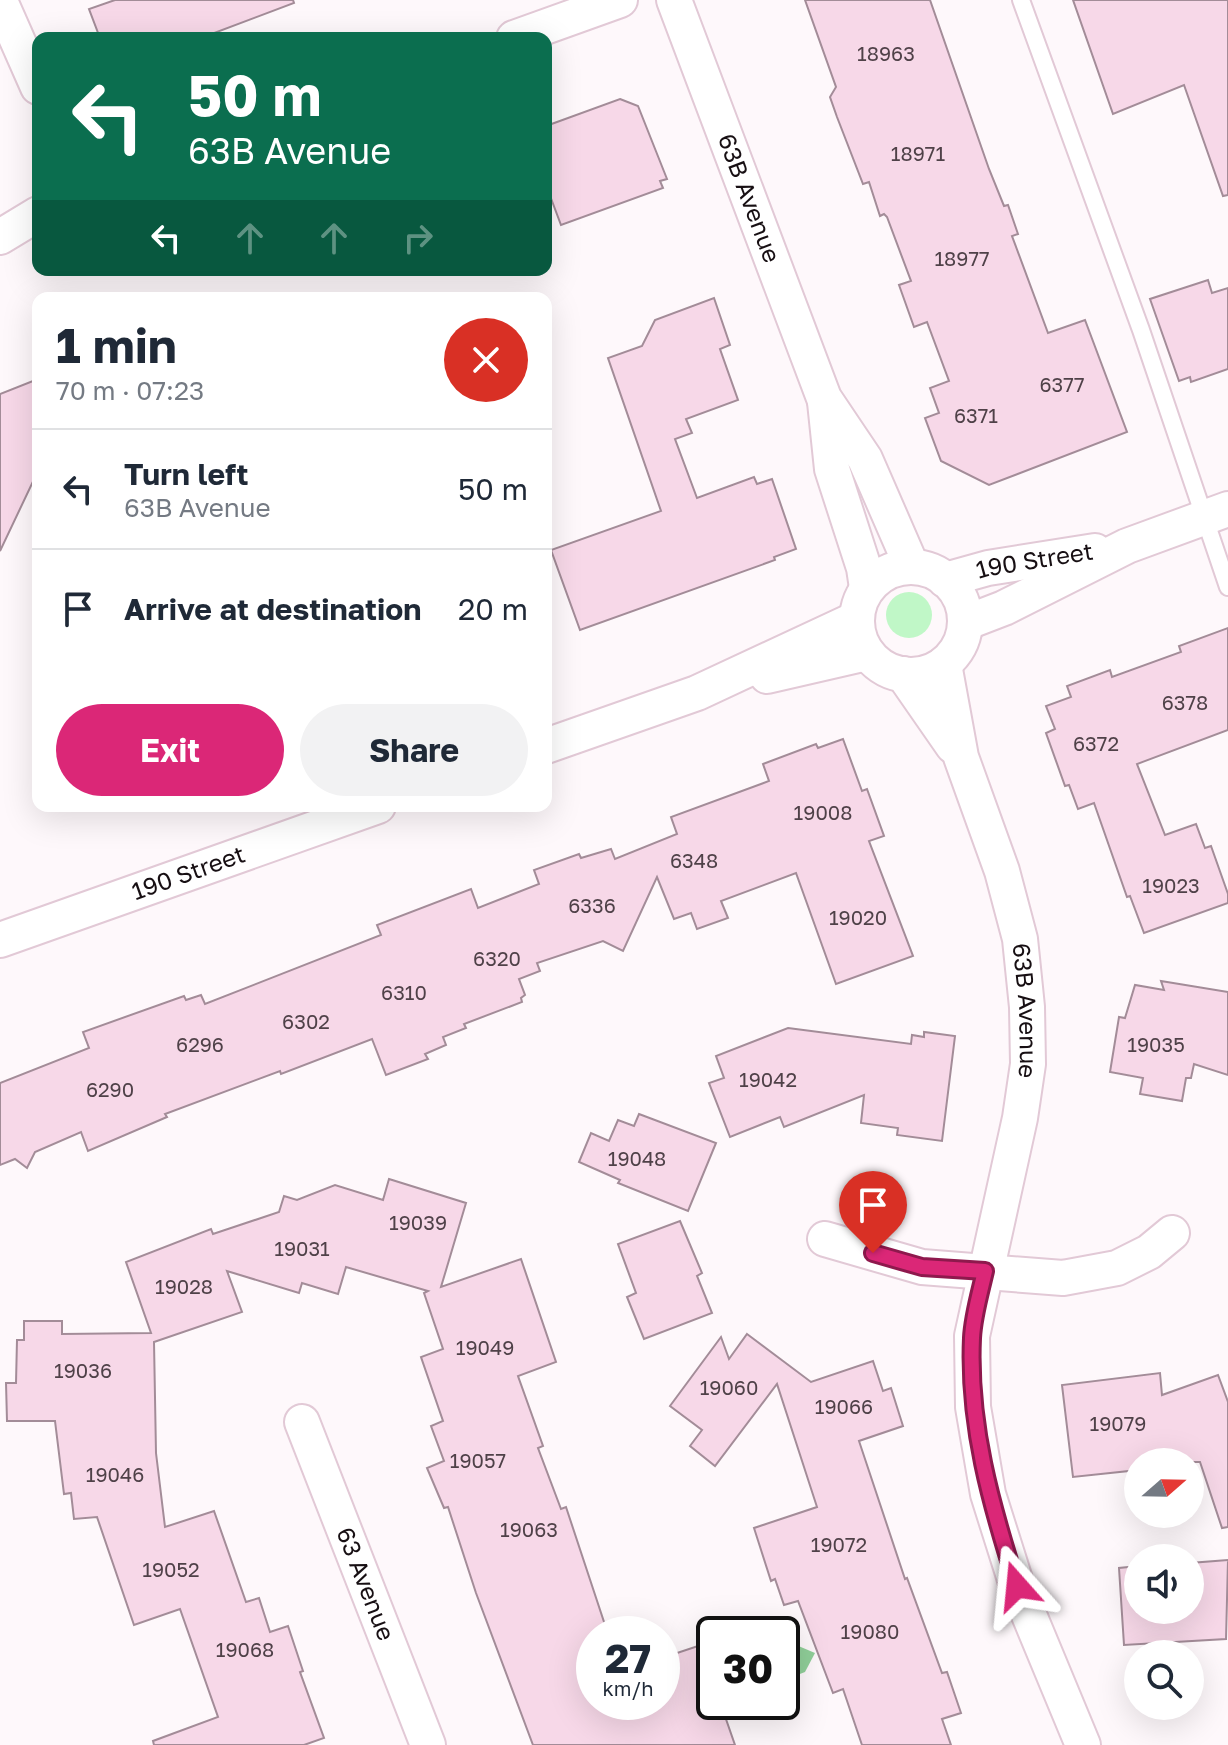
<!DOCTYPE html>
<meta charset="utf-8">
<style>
:root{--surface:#fff;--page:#f2f2f3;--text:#1f2937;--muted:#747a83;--line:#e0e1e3;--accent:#db2777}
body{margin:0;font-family:"Golos Text",sans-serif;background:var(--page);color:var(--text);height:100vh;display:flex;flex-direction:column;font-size:30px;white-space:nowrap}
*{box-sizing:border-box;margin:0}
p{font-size:26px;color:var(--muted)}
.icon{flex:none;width:44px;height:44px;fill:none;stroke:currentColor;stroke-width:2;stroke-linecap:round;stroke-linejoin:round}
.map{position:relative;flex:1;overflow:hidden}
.drawer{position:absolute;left:32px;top:292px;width:520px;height:520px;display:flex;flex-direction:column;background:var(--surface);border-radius:16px;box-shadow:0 8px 32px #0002}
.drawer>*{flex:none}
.hud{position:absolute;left:32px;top:32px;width:520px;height:244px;border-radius:16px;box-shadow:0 8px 32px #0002;background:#0b6e4f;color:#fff;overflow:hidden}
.needle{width:52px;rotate:70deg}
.controls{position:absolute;left:1124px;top:1448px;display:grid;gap:16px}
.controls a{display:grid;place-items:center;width:80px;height:80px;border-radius:50%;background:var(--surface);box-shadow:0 8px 32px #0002;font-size:40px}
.speed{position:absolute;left:576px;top:1616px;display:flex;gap:16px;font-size:40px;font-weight:700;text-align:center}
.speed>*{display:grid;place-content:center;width:104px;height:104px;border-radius:50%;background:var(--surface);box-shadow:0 8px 32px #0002;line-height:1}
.speed small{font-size:20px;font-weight:400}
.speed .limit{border:4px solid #111;border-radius:12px;background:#fff;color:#111}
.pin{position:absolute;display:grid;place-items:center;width:68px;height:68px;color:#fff;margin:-82px -34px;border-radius:50% 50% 50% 0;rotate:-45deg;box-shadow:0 0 8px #0007}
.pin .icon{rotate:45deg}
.me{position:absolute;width:88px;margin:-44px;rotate:342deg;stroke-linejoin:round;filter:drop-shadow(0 0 6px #0008)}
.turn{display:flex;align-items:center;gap:28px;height:168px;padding:0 24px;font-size:36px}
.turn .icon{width:104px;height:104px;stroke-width:2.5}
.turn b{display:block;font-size:56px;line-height:68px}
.lanes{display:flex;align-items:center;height:76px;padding:0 24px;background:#0003;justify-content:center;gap:40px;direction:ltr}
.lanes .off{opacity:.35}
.round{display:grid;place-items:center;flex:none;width:84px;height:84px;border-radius:42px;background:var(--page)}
.head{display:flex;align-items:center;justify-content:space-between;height:136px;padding:0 24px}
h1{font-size:48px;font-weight:700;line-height:60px}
.primary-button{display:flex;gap:16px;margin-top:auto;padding:16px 24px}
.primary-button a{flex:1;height:92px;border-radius:48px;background:var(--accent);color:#fff;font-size:32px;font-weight:700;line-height:92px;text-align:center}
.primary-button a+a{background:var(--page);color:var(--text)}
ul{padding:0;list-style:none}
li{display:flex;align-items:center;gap:24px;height:120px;padding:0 24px;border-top:2px solid var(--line)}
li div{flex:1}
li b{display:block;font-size:30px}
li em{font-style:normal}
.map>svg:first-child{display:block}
</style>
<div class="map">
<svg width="1228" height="1745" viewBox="0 0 1228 1745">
<rect width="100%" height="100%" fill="#fef8fb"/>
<!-- green -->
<circle fill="#c0f7c7" cx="909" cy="615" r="23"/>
<!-- water -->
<polygon fill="#90cf99" points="789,1642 815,1653 805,1672 782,1681 782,1645"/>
<!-- building -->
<g fill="#f7d8e8" stroke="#a38c98" stroke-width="2">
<polygon points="115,0 293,0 294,3 201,38 100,38 89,9"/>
<polygon points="805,0 930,0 989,169 1004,206 1008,205 1018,234 1012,236 1048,333 1085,320 1127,432 989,485 941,461 925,418 939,413 930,388 949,381 927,322 914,327 899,285 911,281 887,217 884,214 880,216 869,182 863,184 837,117 830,97 836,87"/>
<polygon points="1073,0 1228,0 1228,195 1223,196 1184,85 1113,114"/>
<polygon points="620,99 638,106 667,179 660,181 663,188 561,225 546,185 546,126"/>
<polygon points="1208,280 1212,293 1228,288 1228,369 1191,382 1190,377 1179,381 1150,299"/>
<polygon points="714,298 730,345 720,349 738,400 686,419 692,433 675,439 697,498 754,477 757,484 772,479 796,549 774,557 775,560 580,630 551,550 661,511 608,358 642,346 655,320"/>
<polygon points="38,379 38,471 0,551 0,394"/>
<polygon points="1228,628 1228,730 1137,764 1165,835 1196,824 1205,848 1211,846 1228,894 1228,903 1144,933 1130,896 1127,897 1094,803 1078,809 1069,785 1065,786 1046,733 1055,729 1046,706 1071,697 1067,686 1110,670 1112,677 1181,652 1179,646"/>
<polygon points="843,739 862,791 867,789 884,836 869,841 913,956 836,984 796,873 721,901 728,918 697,929 691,913 674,919 657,877 623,951 603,941 537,963 540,971 519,979 525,995 521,998 522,1002 464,1024 466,1028 443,1037 446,1045 425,1054 428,1059 386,1075 372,1039 281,1074 280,1071 165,1114 167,1117 88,1151 81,1132 35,1152 27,1168 15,1159 0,1165 0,1083 89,1048 83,1032 184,996 186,1000 201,995 205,1004 381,935 377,925 471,889 478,908 539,884 534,870 579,854 581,858 611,849 615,859 677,834 671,817 769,781 763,764 816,744 818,748"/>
<polygon points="1161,981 1228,992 1228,1075 1194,1064 1191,1078 1186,1078 1182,1101 1140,1094 1143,1078 1110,1072 1119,1017 1125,1018 1135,985 1164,990"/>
<polygon points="788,1028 911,1044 912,1035 924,1037 924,1032 955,1036 942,1141 897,1135 898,1128 861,1123 864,1095 784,1127 780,1117 730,1137 709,1083 724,1078 716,1056"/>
<polygon points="639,1114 716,1143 688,1211 618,1183 620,1180 579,1162 591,1133 609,1141 618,1120 634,1126"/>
<polygon points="389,1179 466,1203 441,1287 521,1259 556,1362 518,1376 543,1446 538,1448 561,1509 566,1507 608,1634 594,1634 594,1702 662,1702 662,1658 701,1645 714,1684 714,1702 720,1702 735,1745 533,1745 476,1593 448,1507 444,1508 427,1468 444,1461 431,1426 443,1421 421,1357 443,1349 424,1293 428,1291 346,1267 338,1294 302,1283 299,1293 227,1271 242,1312 154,1342 156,1453 165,1527 214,1511 246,1602 259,1598 270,1632 288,1626 303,1671 300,1672 324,1738 304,1745 154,1745 153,1741 218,1717 180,1609 134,1625 97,1517 74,1519 71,1493 64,1494 55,1421 7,1421 6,1383 16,1383 17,1340 24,1340 24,1321 62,1321 62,1334 151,1333 126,1262 211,1229 213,1234 279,1212 284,1196 297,1200 335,1185 383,1200"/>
<polygon points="680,1221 702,1273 697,1276 712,1313 644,1339 627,1297 636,1293 618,1244"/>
<polygon points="747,1334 811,1382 873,1361 883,1391 891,1388 903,1426 859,1441 905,1579 907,1578 942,1673 947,1672 961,1713 942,1719 951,1745 862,1745 843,1689 833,1693 798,1601 784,1605 775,1579 771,1581 754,1528 817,1507 777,1384 715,1466 690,1446 702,1430 670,1406 721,1337 729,1359"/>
<polygon points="1160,1373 1162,1395 1218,1375 1228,1402 1228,1527 1222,1528 1200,1462 1138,1462 1138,1470 1073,1477 1062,1385"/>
<polygon points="1228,1560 1226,1639 1124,1645 1119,1568 1138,1566 1138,1610 1190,1610 1190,1563"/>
</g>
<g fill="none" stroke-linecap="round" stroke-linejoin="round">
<defs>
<polyline id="lane" points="1021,0 1141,330 1228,587"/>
<g id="street">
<path id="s1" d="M674,0L824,398L865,459L912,567"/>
<polyline points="0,1 38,87"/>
<polyline points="514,38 620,0"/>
<polyline points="0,237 38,214"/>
<polyline points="825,402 832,469 864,568 867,588"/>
<circle cx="911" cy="621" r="54"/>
<path id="s2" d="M945,580L988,568L1095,551"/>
<polyline points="965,623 1004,608 1127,546 1228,509"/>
<path id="s3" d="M944,664L961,757L1002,871L1020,939L1027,1007L1028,1064L1020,1118L972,1336L973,1407L988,1494L1017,1586L1083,1745"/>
<polyline points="903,674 953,746"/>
<polyline points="767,676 867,653"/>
<polyline points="546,746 697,693 856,619"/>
<path id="s4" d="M0,940L378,806"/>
<polyline points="825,1239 922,1267 1063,1278 1117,1268 1149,1252 1172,1233"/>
<path id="s5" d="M302,1422L428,1745"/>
</g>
</defs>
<!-- lane casing -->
<use href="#lane" stroke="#e2c9d6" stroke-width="20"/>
<!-- street casing -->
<use href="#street" stroke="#e2c9d6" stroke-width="38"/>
<!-- lane -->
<use href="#lane" stroke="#fff" stroke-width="16"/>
<!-- street -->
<use href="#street" stroke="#fff" stroke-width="34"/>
</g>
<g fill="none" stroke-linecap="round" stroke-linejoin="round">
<defs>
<path id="route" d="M873,1253L922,1267L985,1271C980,1293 973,1316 972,1338C968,1424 991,1505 1017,1586"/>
</defs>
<!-- route casing -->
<use href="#route" stroke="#8e194d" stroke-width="20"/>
<!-- route -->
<use href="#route" stroke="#db2777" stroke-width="14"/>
</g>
<g text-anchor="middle" stroke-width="6" stroke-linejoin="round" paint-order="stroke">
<!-- number labels -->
<g font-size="20" fill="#4f4148">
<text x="886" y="61">18963</text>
<text x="918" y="161">18971</text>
<text x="962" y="266">18977</text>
<text x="1062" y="392">6377</text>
<text x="976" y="423">6371</text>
<text x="1185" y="710">6378</text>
<text x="1096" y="751">6372</text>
<text x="823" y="820">19008</text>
<text x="694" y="868">6348</text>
<text x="1171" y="893">19023</text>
<text x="592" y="913">6336</text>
<text x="858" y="925">19020</text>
<text x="497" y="966">6320</text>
<text x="404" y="1000">6310</text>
<text x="306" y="1029">6302</text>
<text x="200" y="1052">6296</text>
<text x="1156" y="1052">19035</text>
<text x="768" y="1087">19042</text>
<text x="110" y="1097">6290</text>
<text x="637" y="1166">19048</text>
<text x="418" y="1230">19039</text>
<text x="302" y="1256">19031</text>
<text x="184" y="1294">19028</text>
<text x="485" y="1355">19049</text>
<text x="83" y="1378">19036</text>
<text x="729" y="1395">19060</text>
<text x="844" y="1414">19066</text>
<text x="1118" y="1431">19079</text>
<text x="478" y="1468">19057</text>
<text x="115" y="1482">19046</text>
<text x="529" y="1537">19063</text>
<text x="839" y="1552">19072</text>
<text x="171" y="1577">19052</text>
<text x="870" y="1639">19080</text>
<text x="245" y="1657">19068</text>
</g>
<!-- street labels -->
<g font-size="24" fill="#170f13" stroke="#fff">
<text dy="8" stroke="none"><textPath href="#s1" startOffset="212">63B Avenue</textPath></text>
<text dy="8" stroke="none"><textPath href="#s2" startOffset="92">190 Street</textPath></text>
<text dy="8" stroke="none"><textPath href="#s4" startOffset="200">190 Street</textPath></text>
<text dy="8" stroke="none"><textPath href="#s3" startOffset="358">63B Avenue</textPath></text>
<text dy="8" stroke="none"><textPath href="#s5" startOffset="174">63 Avenue</textPath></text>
</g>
</g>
</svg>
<div class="controls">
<a><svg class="needle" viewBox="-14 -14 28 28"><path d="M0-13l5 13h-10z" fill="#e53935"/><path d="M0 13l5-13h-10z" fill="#747a83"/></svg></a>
<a><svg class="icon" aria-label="sound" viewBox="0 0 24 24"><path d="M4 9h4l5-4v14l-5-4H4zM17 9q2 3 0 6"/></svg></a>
<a><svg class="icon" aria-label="search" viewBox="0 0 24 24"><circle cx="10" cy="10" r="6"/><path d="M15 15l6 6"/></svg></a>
</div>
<div class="speed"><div>27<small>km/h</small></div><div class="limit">30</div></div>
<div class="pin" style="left:873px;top:1253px;background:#d93025"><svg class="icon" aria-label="arrive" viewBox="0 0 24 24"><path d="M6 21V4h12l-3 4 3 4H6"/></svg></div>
<svg class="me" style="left:1017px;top:1586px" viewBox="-20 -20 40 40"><path d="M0-17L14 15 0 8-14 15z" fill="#db2777" stroke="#fff" stroke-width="4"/></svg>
<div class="hud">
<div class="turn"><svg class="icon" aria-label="left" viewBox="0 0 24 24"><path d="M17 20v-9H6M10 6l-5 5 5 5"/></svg><div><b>50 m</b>63B Avenue</div></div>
<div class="lanes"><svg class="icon" aria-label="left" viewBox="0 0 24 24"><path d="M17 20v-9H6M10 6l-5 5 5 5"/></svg><svg class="icon off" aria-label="ahead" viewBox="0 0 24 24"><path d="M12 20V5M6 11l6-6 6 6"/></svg><svg class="icon off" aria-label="ahead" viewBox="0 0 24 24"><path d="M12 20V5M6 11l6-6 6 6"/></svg><svg class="icon off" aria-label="right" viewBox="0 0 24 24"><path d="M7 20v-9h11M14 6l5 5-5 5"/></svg></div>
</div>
<section class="drawer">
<div class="head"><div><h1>1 min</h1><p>70 m · 07:23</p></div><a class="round" style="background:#d93025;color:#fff"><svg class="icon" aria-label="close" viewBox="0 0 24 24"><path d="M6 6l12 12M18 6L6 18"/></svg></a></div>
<ul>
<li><svg class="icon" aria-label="left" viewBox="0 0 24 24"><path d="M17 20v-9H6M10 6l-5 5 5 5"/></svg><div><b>Turn left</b><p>63B Avenue</p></div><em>50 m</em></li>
<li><svg class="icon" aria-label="arrive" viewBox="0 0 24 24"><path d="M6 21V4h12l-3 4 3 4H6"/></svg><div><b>Arrive at destination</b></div><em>20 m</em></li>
</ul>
<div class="primary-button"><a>Exit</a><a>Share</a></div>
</section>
</div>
